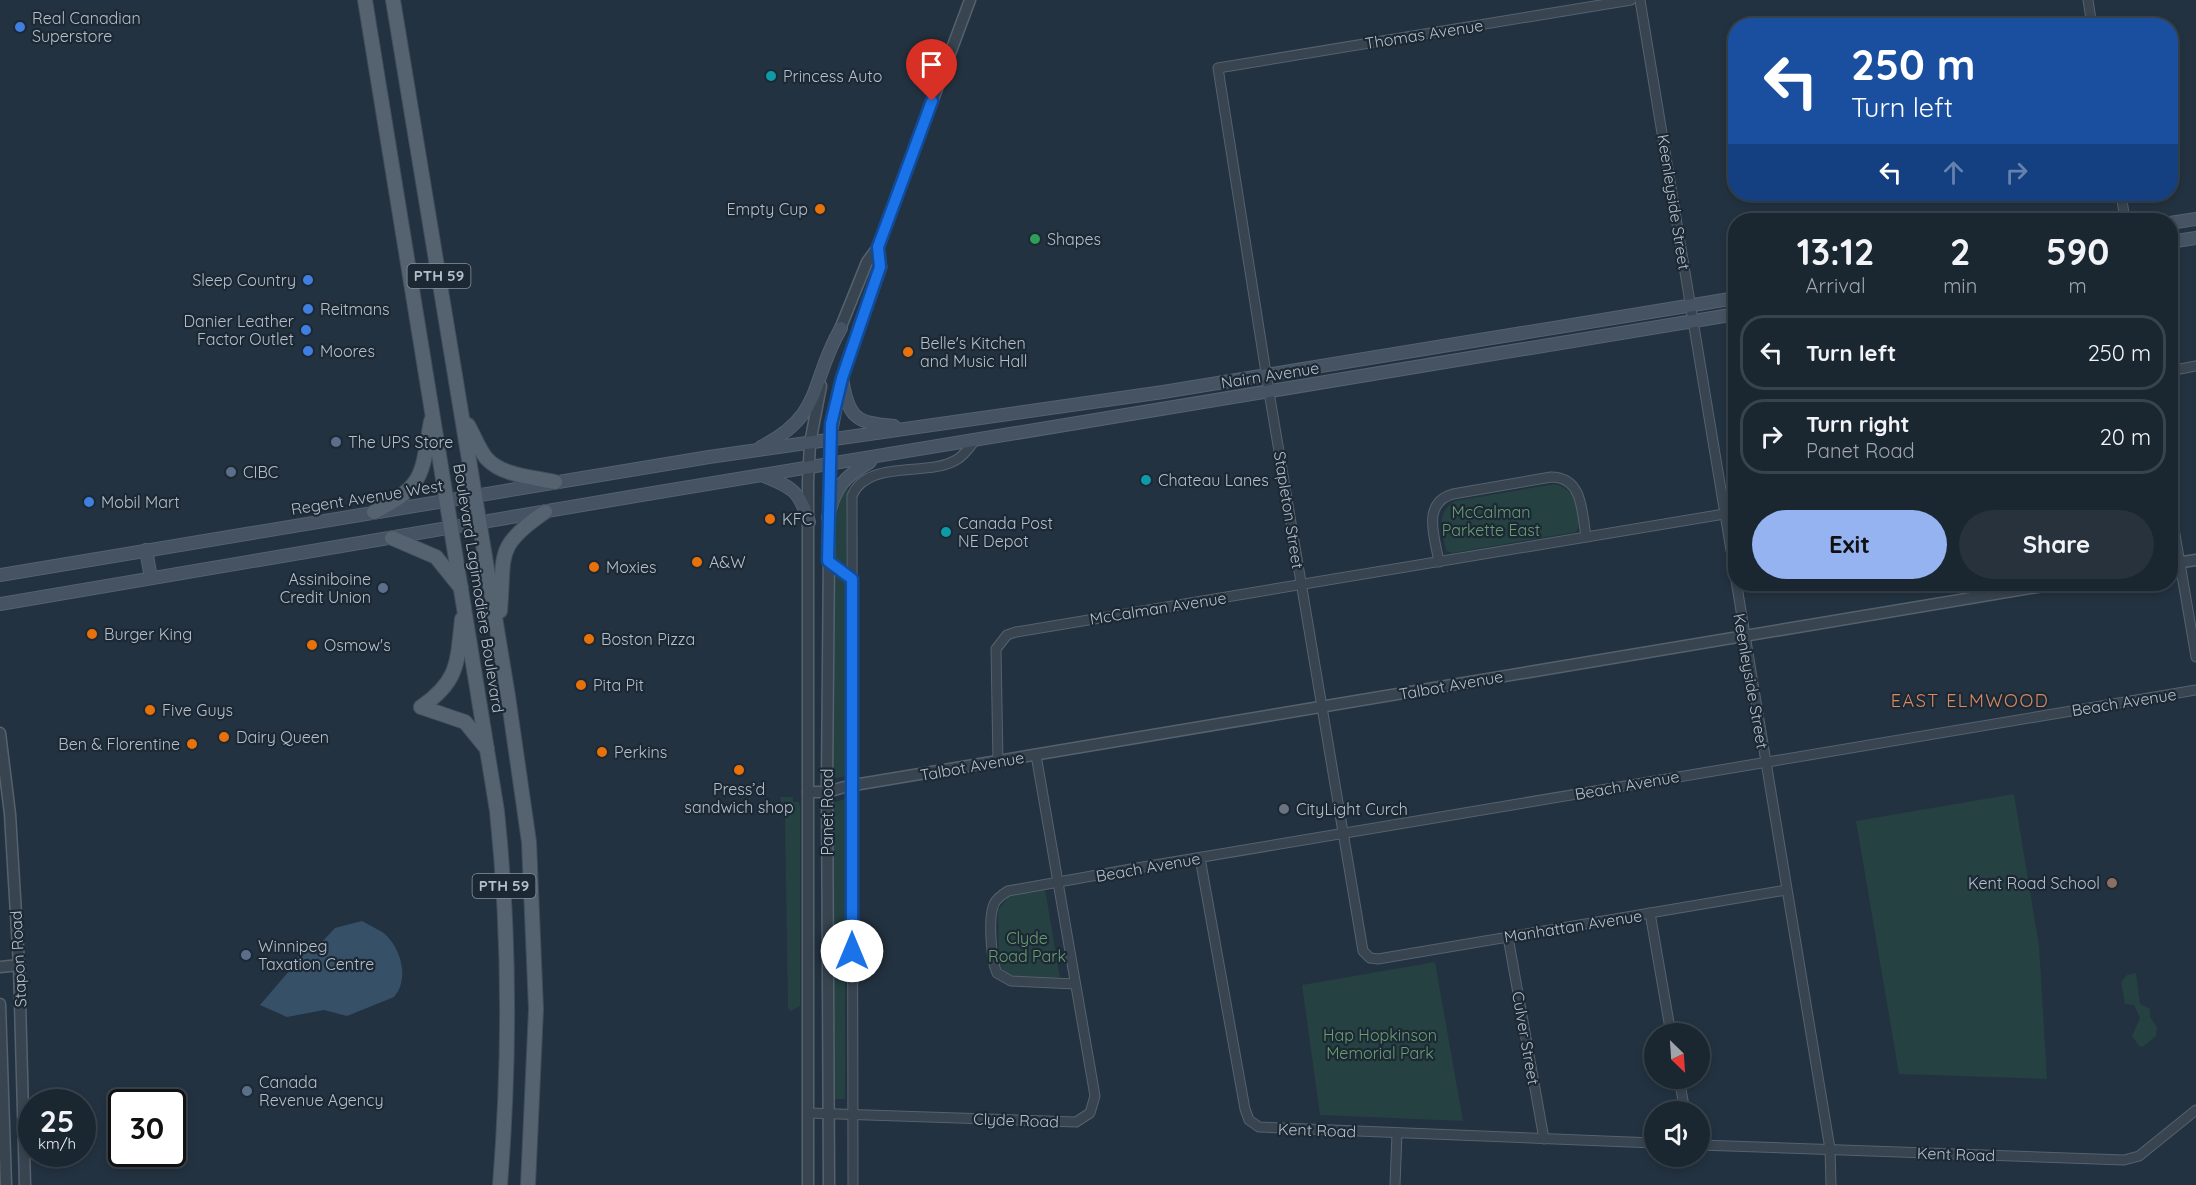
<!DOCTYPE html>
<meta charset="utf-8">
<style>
:root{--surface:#1a2630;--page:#27323c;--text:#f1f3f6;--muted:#9fa5ab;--line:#38434c;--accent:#95b2f1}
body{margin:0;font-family:Quicksand,sans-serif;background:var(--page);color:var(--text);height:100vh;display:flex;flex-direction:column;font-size:22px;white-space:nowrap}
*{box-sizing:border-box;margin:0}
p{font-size:20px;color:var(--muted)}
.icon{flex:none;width:33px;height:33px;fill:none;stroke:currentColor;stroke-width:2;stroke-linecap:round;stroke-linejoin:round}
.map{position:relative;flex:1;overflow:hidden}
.panel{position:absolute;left:1728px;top:213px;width:450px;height:378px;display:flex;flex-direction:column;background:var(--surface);border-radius:24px;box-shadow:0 3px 9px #0003,0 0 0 2px var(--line)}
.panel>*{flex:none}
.hud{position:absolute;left:1728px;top:18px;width:450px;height:183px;border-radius:24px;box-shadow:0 3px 9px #0003,0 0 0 2px var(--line);background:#1a4fa0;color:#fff;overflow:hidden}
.needle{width:39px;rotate:155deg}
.fabs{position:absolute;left:1644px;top:1023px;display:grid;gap:12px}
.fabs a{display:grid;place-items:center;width:66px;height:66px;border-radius:50%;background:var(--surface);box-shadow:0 3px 9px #0003,0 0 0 2px var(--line);font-size:30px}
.speed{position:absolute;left:18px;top:1089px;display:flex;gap:12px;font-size:30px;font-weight:700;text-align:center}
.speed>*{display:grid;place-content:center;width:78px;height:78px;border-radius:50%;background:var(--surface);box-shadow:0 3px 9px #0003,0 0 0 2px var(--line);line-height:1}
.speed small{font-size:15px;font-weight:400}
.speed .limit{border:3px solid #111;border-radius:9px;background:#fff;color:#111}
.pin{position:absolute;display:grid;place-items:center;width:51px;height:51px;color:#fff;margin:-62px -26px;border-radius:50% 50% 50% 0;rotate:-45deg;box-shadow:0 0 6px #0007}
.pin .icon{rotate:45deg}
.me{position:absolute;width:66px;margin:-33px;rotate:0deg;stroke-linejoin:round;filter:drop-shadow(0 0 4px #0008)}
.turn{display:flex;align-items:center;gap:21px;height:126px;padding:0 24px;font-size:27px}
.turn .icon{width:78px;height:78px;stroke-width:2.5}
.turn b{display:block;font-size:42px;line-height:51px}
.lanes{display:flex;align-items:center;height:57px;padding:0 24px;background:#0003;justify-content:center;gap:30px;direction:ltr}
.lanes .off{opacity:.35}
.eta{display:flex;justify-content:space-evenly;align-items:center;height:102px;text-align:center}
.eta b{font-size:36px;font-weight:700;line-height:42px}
.cta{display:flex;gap:12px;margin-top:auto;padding:12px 24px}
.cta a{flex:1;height:69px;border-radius:36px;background:var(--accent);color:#111;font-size:24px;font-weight:700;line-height:69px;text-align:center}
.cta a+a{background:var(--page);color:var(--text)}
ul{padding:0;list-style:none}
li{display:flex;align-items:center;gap:18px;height:75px;margin:0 12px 9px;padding:0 12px;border:3px solid var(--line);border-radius:24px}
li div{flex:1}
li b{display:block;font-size:22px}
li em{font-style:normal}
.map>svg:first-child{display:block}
</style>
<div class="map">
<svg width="2196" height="1185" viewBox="0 0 2196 1185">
<rect width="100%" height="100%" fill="#233240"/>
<!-- green -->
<g fill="#254141">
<path d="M1555,484C1575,489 1587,513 1576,532L1452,553L1446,551C1442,530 1435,513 1455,501Z"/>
<path d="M848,485L846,566L844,568L833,556C832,529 827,505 848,485Z"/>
<polygon points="833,571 846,582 846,772 843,777 836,778 833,775"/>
<polygon points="2014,794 2039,946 2047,1079 1899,1074 1856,821"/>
<polygon points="780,797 793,797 793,802 799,802 800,807 800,1006 790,1011 788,1008 785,815"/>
<polygon points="845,799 845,1099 832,1099 832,807 835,802"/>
<polygon points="1045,889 1060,978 1014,976 1004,972 999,962 998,910 1009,896"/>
<polygon points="1435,962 1463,1121 1320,1115 1302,985"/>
<polygon points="2136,973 2140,1004 2150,1009 2150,1017 2157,1027 2156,1036 2143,1047 2139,1046 2132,1036 2140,1018 2134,1005 2125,1004 2121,982 2127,975"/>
</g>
<!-- water -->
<path fill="#365068" d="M362,921C370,926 381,930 387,936C402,952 409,980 394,997L347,1016L324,1010L287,1017L260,1005L290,970L291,961L322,942L335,928Z"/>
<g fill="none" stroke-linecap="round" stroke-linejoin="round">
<defs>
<g id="minor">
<polyline points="1631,0 1218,68 1269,392 1363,951 1370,958 1378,959 1786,890"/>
<polyline points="1640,0 1830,1149 1831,1185"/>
<polyline points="2088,0 2092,26"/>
<polyline points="2121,194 2125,220"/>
<polyline points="2170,371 2196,366"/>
<polyline points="2170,505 2196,657"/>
<polyline points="828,561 852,579"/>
<path d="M1439,562C1435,538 1421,503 1453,494L1551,477C1583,477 1582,512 1586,537"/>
<polyline points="998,762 996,649 1007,635 1016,632 1736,512"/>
<polyline points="1200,858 1245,1109 1249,1120 1259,1127 1654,1143"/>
<polyline points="1650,913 1671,1034"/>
<polyline points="1508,937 1544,1139"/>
<path d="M1075,984L1011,981L997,973C991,960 988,917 994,904C997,898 1003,894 1008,891L1131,869L2196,690"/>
<polyline points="1679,1078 1685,1112"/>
<polyline points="808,1113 1076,1122 1090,1113 1095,1096 1036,755"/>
<polyline points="1700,1145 2124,1160 2139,1156 2196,1110"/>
<path d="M853,1185L852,496C866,459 928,477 956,460C964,456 970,447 975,440"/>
<polyline points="1395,1185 1397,1133"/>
</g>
<g id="tertiary">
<polyline points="838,334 867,262 878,247 970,0"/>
<polyline points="2170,564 2196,560"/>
<polyline points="0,733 10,814 19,965 25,1185"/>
<polyline points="808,792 827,792 848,786 2055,584"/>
<polyline points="0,967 19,965"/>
<polyline points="0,1004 6,1185"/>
<polyline points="808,1185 808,482 810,443 821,386"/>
<polyline points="829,1185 827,781 830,440 842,378 881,267 878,247"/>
</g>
<g id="secondary">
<polyline points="2170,223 2196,219"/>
<polyline points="2170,242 2196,238"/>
<path d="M842,378C848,418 856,423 894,426"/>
<path d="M761,447C825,414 809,383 841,328"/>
<path d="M764,476C794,488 799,491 809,522"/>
<path d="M828,518C834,489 844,476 870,462"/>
<polyline points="146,550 151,578"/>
<polyline points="0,575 709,457 1163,392 1736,298"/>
<path d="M0,604C578,503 1157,411 1736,314"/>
</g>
<g id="primary">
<path d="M365,0L497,811C510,936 510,1060 500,1185"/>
<polyline points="393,0 508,696 529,842 536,1009 528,1185"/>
<path d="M468,425C474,435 479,450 487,459C503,476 533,477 555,482"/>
<path d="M374,512C426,485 421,475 431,421"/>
<polyline points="392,538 436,557 461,588"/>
<path d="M500,611C505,554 494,547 545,512"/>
<path d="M421,707C459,681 457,663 462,619"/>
<polyline points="421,707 465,722 487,749"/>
</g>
</defs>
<!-- minor casing -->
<use href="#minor" stroke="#55626e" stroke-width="11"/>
<!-- tertiary casing -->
<use href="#tertiary" stroke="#55626e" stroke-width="13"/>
<!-- secondary casing -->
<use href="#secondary" stroke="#55626e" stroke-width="14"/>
<!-- primary casing -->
<use href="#primary" stroke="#414d59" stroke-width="16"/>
<!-- minor -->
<use href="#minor" stroke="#384450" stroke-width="9"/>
<!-- tertiary -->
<use href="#tertiary" stroke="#384450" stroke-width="10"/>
<!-- secondary -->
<use href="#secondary" stroke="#455363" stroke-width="12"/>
<!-- primary -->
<use href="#primary" stroke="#556370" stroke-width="14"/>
</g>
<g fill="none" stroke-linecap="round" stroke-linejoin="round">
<defs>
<polyline id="route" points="852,951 852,579 828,561 831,424 842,378 880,267 878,247 932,101"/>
</defs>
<!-- route casing -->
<use href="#route" stroke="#114b97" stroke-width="15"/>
<!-- route -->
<use href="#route" stroke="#1a73e8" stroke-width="10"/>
</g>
<!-- markers -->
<g fill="#3f7fe0" stroke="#1c2935" stroke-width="2">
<circle cx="20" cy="27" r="6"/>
<circle cx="308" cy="280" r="6"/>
<circle cx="308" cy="309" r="6"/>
<circle cx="306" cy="330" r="6"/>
<circle cx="308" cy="351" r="6"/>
<circle cx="89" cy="502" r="6"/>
</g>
<g fill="#0f9aa8" stroke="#1c2935" stroke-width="2">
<circle cx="771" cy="76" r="6"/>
<circle cx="1146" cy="480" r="6"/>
<circle cx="946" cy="532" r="6"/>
</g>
<g fill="#e8710a" stroke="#1c2935" stroke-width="2">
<circle cx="820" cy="209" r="6"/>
<circle cx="908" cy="352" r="6"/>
<circle cx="770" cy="519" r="6"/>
<circle cx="697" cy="562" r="6"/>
<circle cx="594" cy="567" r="6"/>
<circle cx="92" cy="634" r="6"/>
<circle cx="589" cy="639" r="6"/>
<circle cx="312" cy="645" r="6"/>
<circle cx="581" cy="685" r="6"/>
<circle cx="150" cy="710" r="6"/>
<circle cx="224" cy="737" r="6"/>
<circle cx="192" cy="744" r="6"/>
<circle cx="602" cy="752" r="6"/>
<circle cx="739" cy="770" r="6"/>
</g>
<circle fill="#2e9e5b" stroke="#1c2935" stroke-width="2" cx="1035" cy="239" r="6"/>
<g fill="#5c6f8a" stroke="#1c2935" stroke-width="2">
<circle cx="336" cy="442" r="6"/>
<circle cx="231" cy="472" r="6"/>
<circle cx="383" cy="588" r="6"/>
<circle cx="246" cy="955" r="6"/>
<circle cx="247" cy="1091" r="6"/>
</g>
<circle fill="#6b7280" stroke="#1c2935" stroke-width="2" cx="1284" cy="809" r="6"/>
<circle fill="#8d6e63" stroke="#1c2935" stroke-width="2" cx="2112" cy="883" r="6"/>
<g text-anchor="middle" stroke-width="4.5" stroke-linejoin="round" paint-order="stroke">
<!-- shield labels -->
<g fill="#1c2935" stroke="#86929e" stroke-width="1.5">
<rect x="407.5" y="264" width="63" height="24" rx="4.5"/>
<rect x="472.5" y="874" width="63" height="24" rx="4.5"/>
</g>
<g font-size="15" font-weight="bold" fill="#b4bfcb">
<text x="439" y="281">PTH 59</text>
<text x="504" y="891">PTH 59</text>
</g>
<!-- poi labels -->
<g font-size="16" fill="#b4bfcb" stroke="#1c2935" text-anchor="start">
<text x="32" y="24">Real Canadian<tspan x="32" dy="18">Superstore</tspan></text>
<text x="783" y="82">Princess Auto</text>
<text x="808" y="215" text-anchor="end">Empty Cup</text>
<text x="1047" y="245">Shapes</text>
<text x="296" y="286" text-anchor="end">Sleep Country</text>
<text x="320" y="315">Reitmans</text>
<text x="294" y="327" text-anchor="end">Danier Leather<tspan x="294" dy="18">Factor Outlet</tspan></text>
<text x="920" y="349">Belle's Kitchen<tspan x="920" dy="18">and Music Hall</tspan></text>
<text x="320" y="357">Moores</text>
<text x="348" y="448">The UPS Store</text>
<text x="243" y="478">CIBC</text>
<text x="1158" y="486">Chateau Lanes</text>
<text x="101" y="508">Mobil Mart</text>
<text x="782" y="525">KFC</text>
<text x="958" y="529">Canada Post<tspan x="958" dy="18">NE Depot</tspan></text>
<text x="709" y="568">A&amp;W</text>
<text x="606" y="573">Moxies</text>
<text x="371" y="585" text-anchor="end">Assiniboine<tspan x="371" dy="18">Credit Union</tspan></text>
<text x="104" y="640">Burger King</text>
<text x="601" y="645">Boston Pizza</text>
<text x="324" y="651">Osmow's</text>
<text x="593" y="691">Pita Pit</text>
<text x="162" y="716">Five Guys</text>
<text x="236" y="743">Dairy Queen</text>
<text x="180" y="750" text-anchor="end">Ben &amp; Florentine</text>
<text x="614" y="758">Perkins</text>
<text x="739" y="795" text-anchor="middle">Press’d<tspan x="739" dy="18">sandwich shop</tspan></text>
<text x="1296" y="815">CityLight Curch</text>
<text x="2100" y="889" text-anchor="end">Kent Road School</text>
<text x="258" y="952">Winnipeg<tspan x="258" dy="18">Taxation Centre</tspan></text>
<text x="259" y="1088">Canada<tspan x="259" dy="18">Revenue Agency</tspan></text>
</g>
<!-- street labels -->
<g font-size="16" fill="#b4bfcb" stroke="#1c2935">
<text transform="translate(1424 34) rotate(-9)" y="6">Thomas Avenue</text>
<text transform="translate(1674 202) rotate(81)" y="6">Keenleyside Street</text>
<text transform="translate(1270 375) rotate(-9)" y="6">Nairn Avenue</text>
<text transform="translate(367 497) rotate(-9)" y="6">Regent Avenue West</text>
<text transform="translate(1289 510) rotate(81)" y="6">Stapleton Street</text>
<text transform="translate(479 588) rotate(81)" y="6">Boulevard Lagimodière Boulevard</text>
<text transform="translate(1158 608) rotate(-9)" y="6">McCalman Avenue</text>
<text transform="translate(1751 681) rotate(80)" y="6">Keenleyside Street</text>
<text transform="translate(1451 685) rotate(-10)" y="6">Talbot Avenue</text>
<text transform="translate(2124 702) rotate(-9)" y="6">Beach Avenue</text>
<text transform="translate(972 766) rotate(-10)" y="6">Talbot Avenue</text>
<text transform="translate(1627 785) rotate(-10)" y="6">Beach Avenue</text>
<text transform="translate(827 812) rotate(-90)" y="6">Panet Road</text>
<text transform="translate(1148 867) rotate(-10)" y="6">Beach Avenue</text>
<text transform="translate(1573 926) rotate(-9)" y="6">Manhattan Avenue</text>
<text transform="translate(18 959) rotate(-93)" y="6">Stapon Road</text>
<text transform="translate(1526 1038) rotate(80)" y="6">Culver Street</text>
<text transform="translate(1016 1120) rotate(2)" y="6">Clyde Road</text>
<text transform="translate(1317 1130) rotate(2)" y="6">Kent Road</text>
<text transform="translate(1956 1154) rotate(2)" y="6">Kent Road</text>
</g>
<!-- park labels -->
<g font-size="16" fill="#6a9d70" stroke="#1c2935">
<text x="1491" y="518">McCalman<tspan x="1491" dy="18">Parkette East</tspan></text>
<text x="1027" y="944">Clyde<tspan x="1027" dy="18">Road Park</tspan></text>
<text x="1380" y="1041">Hap Hopkinson<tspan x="1380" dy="18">Memorial Park</tspan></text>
</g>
<!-- neighbourhood labels -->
<g font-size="18" letter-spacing="1.5" fill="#db895f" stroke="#1c2935">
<text x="1970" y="707">EAST ELMWOOD</text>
</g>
</g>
</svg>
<div class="fabs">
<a><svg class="needle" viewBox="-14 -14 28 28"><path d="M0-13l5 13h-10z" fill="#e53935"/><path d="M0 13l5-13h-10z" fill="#9fa5ab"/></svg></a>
<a><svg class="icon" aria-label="sound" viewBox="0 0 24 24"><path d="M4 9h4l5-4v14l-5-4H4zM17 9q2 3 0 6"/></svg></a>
</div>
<div class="speed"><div>25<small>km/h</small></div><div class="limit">30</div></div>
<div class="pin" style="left:932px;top:101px;background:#d93025"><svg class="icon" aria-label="arrive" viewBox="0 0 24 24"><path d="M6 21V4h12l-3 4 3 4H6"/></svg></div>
<svg class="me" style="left:852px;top:951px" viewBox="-20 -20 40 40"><circle r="19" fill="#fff"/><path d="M0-13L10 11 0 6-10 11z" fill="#1a73e8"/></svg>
<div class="hud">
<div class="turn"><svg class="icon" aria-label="left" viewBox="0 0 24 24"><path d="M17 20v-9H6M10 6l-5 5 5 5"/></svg><div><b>250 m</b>Turn left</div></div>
<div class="lanes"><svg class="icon" aria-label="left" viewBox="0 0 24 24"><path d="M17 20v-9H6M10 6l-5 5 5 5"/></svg><svg class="icon off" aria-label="ahead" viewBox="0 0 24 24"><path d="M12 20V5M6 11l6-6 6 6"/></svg><svg class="icon off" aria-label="right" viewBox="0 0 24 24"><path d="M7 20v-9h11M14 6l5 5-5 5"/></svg></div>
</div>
<section class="panel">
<div class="eta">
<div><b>13:12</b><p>Arrival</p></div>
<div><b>2</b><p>min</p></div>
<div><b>590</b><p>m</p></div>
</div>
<ul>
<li><svg class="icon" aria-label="left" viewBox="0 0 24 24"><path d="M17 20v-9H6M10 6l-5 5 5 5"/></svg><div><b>Turn left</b></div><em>250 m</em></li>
<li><svg class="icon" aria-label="right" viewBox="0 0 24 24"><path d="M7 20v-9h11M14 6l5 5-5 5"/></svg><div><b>Turn right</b><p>Panet Road</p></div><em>20 m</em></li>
</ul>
<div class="cta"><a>Exit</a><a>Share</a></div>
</section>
</div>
